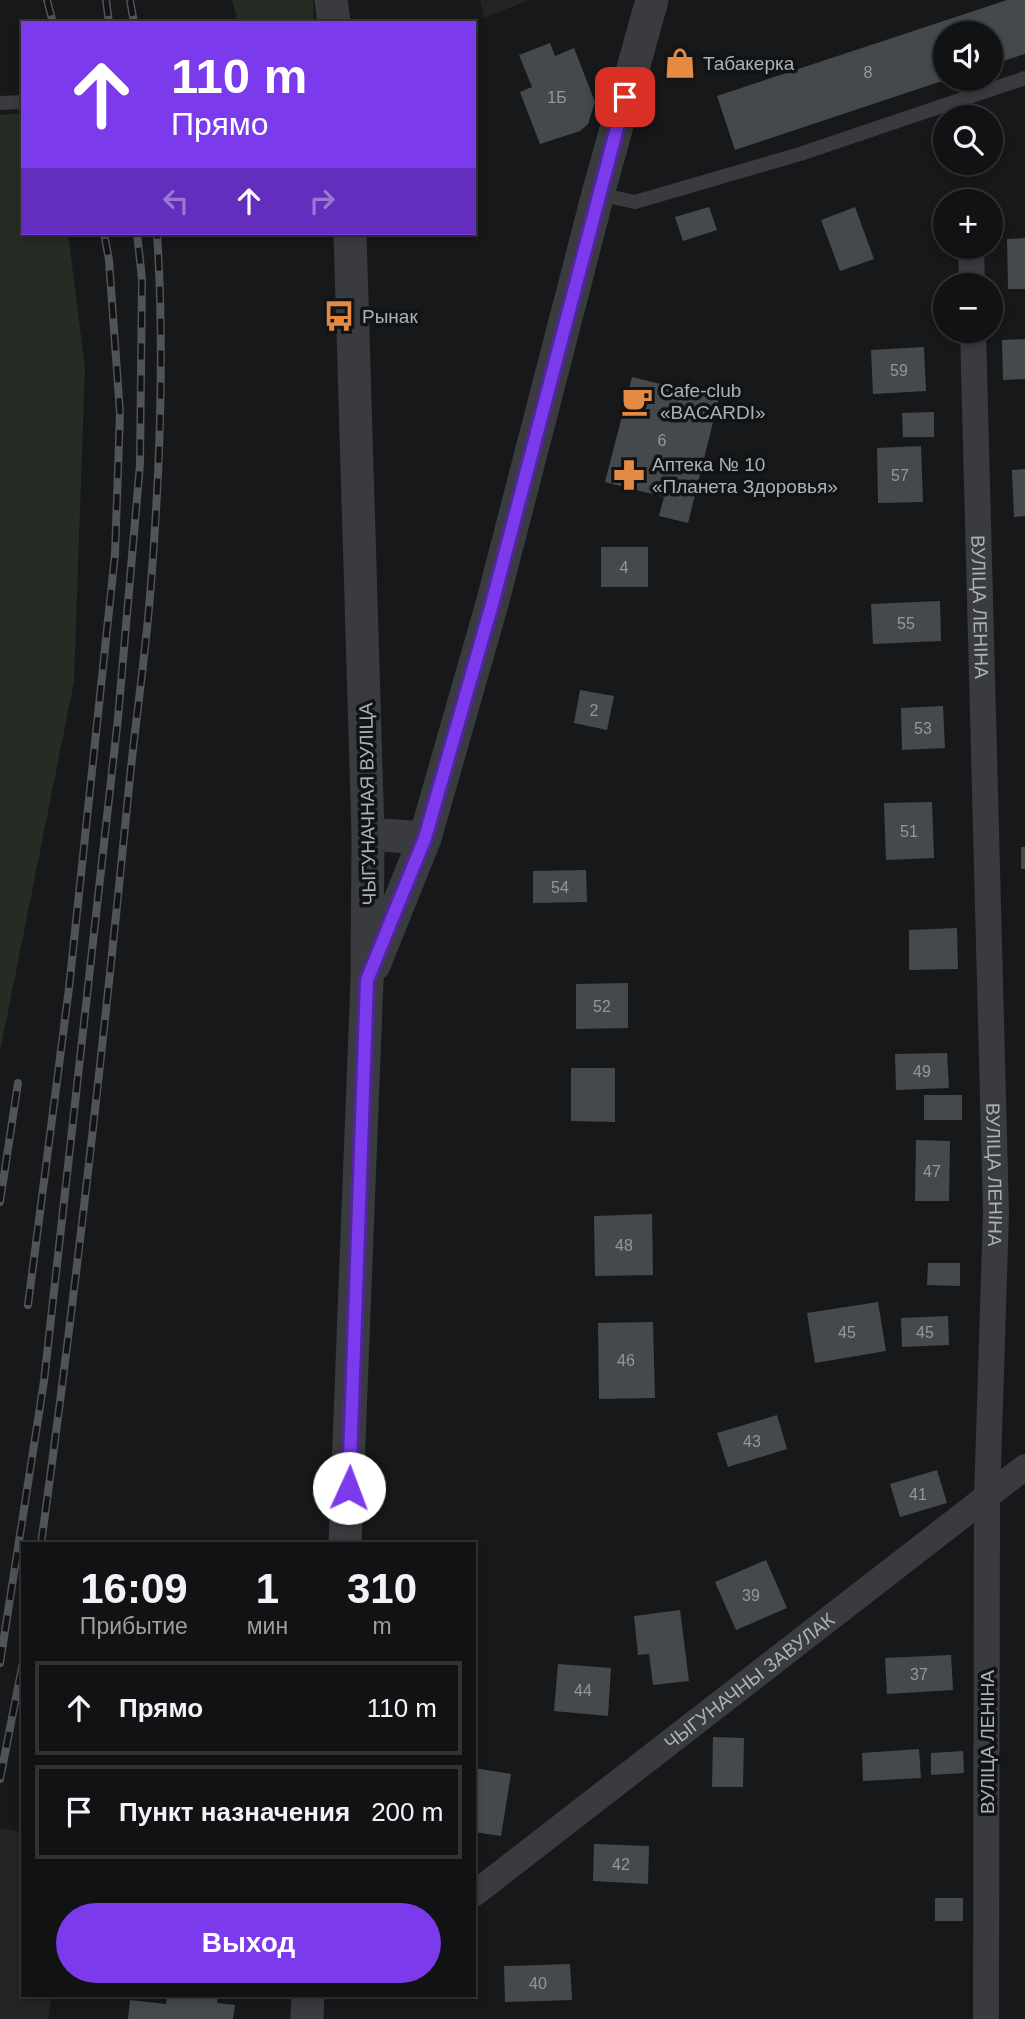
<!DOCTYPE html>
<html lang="ru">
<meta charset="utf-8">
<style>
:root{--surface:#111213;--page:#1e2021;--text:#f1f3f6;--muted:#9c9ea0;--line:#303233;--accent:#7c3aed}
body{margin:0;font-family:Arial,sans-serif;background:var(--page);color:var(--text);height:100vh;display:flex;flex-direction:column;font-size:26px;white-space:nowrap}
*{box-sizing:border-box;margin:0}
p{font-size:23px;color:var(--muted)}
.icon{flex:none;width:38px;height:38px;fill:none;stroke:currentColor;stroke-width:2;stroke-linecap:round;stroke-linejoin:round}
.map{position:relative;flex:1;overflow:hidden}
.sheet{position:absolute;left:21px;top:1542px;width:455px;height:455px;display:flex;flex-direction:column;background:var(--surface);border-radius:0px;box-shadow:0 4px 10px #0003,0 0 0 2px var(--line)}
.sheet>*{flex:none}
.banner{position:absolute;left:21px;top:21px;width:455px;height:214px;border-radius:0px;box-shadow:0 4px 10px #0003,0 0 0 2px var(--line);background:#7c3aed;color:#fff;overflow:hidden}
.tools{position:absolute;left:933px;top:21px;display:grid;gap:14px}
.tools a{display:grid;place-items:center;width:70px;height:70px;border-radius:50%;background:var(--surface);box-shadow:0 4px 10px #0003,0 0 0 2px var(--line);font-size:35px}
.pin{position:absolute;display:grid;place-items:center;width:60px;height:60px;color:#fff;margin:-30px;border-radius:14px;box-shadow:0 4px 10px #0006}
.me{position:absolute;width:77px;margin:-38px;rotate:2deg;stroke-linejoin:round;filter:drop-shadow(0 0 5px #0008)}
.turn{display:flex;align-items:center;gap:24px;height:147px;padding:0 35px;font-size:32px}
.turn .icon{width:91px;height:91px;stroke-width:2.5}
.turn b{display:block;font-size:49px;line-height:60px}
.lanes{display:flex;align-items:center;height:66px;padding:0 35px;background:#0003;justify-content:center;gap:35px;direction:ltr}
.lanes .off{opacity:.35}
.eta{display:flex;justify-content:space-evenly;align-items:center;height:119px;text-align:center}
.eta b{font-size:42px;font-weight:800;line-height:49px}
.button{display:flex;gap:14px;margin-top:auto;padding:14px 35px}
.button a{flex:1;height:80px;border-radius:42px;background:var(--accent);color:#fff;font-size:28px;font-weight:800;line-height:80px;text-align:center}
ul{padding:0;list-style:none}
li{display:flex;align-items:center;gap:21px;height:94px;margin:0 14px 10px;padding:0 21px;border:4px solid var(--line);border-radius:0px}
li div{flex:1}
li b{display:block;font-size:26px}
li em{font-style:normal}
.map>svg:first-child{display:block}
</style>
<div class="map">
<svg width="1025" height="2019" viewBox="0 0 1025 2019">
<rect width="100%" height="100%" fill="#171819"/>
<!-- built -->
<g fill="#232426">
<polygon points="480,0 529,0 484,18"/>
<polygon points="0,1828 23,1832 23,1995 52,1995 48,2019 0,2019"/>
</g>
<!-- green -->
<g fill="#242c24">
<polygon points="232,0 313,0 314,23 238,23"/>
<polygon points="23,113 23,233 68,233 85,368 74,682 0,1052 0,115"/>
</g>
<!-- building -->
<g fill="#46494c">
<polygon points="1007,0 1025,0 1025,54 990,65 990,33 945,33 945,80 735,150 717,96"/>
<polygon points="550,43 555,56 574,48 595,102 588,124 580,131 540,144 520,92 532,87 519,55"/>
<polygon points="709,207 717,230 683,241 675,217"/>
<polygon points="855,207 874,259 840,271 821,220"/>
<polygon points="1025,238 1025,289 1008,289 1007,239"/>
<polygon points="1025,339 1025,379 1003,380 1002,340"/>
<polygon points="924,347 926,391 873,394 871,350"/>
<polygon points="632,377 719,398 688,523 659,516 664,497 605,482"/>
<polygon points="934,412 934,437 903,437 902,413"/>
<polygon points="921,446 923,502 878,503 877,448"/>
<polygon points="1025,469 1025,516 1014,517 1012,470"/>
<rect x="601" y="547" width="47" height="40"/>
<polygon points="940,601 941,641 873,644 871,604"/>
<polygon points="580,690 614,696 607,730 574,723"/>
<polygon points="943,706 945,748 902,750 901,708"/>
<polygon points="932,802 934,858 886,860 884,803"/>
<rect x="1021" y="847" width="4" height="22"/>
<polygon points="586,870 587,902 533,903 533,871"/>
<polygon points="957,928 958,969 909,970 909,930"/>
<polygon points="628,983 628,1028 576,1029 576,984"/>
<polygon points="947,1053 949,1088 896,1090 895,1054"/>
<polygon points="571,1068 615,1068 615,1122 571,1121"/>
<rect x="924" y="1095" width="38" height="25"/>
<polygon points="916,1140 950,1141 949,1201 915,1201"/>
<polygon points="652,1214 653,1275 595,1276 594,1216"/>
<polygon points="928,1263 960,1263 960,1286 927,1285"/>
<polygon points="878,1302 886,1351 815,1363 807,1313"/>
<polygon points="948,1316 949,1345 902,1347 901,1318"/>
<polygon points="653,1322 655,1398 599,1399 598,1323"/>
<polygon points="777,1415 787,1449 728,1467 717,1433"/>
<polygon points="937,1470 947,1503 900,1517 890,1484"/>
<polygon points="766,1560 787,1608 736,1630 715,1582"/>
<polygon points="680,1610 689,1681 653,1685 649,1654 638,1655 634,1616"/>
<polygon points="951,1655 953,1690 887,1694 885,1658"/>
<polygon points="558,1664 611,1668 608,1716 554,1711"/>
<polygon points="713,1737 744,1738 743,1787 712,1787"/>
<polygon points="919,1749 921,1778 863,1781 862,1753"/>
<polygon points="963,1751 964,1773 931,1775 931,1753"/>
<polygon points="474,1768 511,1774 501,1836 474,1832"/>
<polygon points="594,1844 649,1846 648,1884 593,1881"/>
<rect x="935" y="1898" width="28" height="23"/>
<polygon points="570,1964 572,2000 505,2002 504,1966"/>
<polygon points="167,1995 218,1995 217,2003 235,2005 233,2019 128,2019 130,2000 166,2004"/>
</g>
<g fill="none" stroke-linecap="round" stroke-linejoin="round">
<!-- service -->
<g stroke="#393b3e" stroke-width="14">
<polyline points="0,103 23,102"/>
<polyline points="598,194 635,202 800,154 1025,78"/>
</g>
<!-- minor -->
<g stroke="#393b3e" stroke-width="26">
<polyline points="971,247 972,285"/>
<path id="s1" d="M973,331L996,1213L987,1498L986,2019"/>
<path id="s2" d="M474,1894L1025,1467"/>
</g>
<!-- tertiary -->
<g stroke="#393b3e" stroke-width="33">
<polyline points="331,0 334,23"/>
<polyline points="368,834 425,838"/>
<polyline points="374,965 425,838 492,604 598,194 652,0"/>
<polyline points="345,1544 367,980 368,834 350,233"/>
<polyline points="307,2019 308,1995"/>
</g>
<defs>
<g id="rail">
<polyline points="47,0 53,23"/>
<polyline points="106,0 109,23"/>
<polyline points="130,0 134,23"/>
<polyline points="0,1202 18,1083"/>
<polyline points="28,1305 69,988 115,554 120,413 109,260 104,233"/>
<path d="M41,1544C76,1292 104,1040 129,787C135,724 145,660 150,596C160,476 165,353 157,233"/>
<polyline points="0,1663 44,1381 118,718 140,464 142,279 137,233"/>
<polyline points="0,1779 23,1662"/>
</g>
</defs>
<!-- rail casing -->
<use href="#rail" stroke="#505357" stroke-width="8"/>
<!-- rail -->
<use href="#rail" stroke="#121314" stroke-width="5" stroke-dasharray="16" stroke-linecap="butt"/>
</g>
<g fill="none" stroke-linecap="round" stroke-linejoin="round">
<defs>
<polyline id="route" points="349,1488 367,980 425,838 492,604 625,97"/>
</defs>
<!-- route casing -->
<use href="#route" stroke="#51269a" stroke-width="18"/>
<!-- route -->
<use href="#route" stroke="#7c3aed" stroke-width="12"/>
</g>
<!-- icons -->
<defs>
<symbol id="shop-bare" viewBox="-9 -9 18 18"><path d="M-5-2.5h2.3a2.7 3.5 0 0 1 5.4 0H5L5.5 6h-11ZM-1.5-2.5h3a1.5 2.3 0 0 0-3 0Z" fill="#e58a43" stroke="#121314" stroke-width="2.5" paint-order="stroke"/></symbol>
<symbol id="bus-bare" viewBox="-9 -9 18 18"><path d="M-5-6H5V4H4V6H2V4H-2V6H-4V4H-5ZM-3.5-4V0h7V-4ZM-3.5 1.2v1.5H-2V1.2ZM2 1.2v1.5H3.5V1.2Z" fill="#e58a43" stroke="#121314" stroke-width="2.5" paint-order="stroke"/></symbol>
<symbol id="cafe-bare" viewBox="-9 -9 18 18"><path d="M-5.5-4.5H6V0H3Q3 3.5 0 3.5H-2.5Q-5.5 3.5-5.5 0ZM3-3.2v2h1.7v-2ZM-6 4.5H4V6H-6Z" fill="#e58a43" stroke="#121314" stroke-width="2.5" paint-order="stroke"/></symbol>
<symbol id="pharmacy-bare" viewBox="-9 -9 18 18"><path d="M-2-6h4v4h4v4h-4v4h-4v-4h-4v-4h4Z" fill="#e58a43" stroke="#121314" stroke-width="2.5" paint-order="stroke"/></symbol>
</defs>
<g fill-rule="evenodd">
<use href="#shop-bare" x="658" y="41" width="44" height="44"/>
<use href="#bus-bare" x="317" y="294" width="44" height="44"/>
<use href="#cafe-bare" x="615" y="379" width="44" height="44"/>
<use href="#pharmacy-bare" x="607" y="453" width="44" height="44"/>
</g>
<g text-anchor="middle" stroke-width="7" stroke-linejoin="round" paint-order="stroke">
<!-- number labels -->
<g font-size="16" fill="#91989d">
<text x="868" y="78">8</text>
<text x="557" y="103">1Б</text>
<text x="899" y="376">59</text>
<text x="662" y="446">6</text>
<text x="900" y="481">57</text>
<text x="624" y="573">4</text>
<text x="906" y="629">55</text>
<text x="594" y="716">2</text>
<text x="923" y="734">53</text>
<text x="909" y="837">51</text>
<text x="560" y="893">54</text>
<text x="602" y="1012">52</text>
<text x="922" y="1077">49</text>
<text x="932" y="1177">47</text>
<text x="624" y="1251">48</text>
<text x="847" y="1338">45</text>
<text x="925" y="1338">45</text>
<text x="626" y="1366">46</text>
<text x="752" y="1447">43</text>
<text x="918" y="1500">41</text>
<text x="751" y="1601">39</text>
<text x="919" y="1680">37</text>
<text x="583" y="1696">44</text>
<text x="621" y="1870">42</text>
<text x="538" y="1989">40</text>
</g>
<!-- poi labels -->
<g font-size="19" fill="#aab2b8" stroke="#121314" text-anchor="start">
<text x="703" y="70">Табакерка</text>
<text x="362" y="323">Рынак</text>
<text x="660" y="397">Cafe-club<tspan x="660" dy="22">«BACARDI»</tspan></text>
<text x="652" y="471">Аптека № 10<tspan x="652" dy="22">«Планета Здоровья»</tspan></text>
</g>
<!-- street labels -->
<g font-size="19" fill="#aab2b8" stroke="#121314">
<text dy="7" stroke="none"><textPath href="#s1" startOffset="276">ВУЛІЦА ЛЕНІНА</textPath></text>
<text transform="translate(367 804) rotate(-91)" y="7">ЧЫГУНАЧНАЯ ВУЛІЦА</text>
<text dy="7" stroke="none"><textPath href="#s1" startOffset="844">ВУЛІЦА ЛЕНІНА</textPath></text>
<text dy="7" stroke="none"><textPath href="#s2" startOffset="348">ЧЫГУНАЧНЫ ЗАВУЛАК</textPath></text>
<text transform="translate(987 1742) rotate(-90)" y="7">ВУЛІЦА ЛЕНІНА</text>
</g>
</g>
</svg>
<div class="tools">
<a><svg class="icon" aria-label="sound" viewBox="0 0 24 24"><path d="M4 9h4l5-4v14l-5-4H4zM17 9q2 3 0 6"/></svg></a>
<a><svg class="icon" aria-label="search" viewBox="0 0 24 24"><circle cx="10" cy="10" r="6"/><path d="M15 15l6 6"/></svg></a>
<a>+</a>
<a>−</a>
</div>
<div class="pin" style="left:625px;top:97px;background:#d93025"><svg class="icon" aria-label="arrive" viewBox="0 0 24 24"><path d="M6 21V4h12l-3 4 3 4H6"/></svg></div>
<svg class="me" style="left:349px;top:1488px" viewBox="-20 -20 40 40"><circle r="19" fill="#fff"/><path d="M0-13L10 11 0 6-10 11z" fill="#7c3aed"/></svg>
<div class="banner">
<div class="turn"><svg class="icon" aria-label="ahead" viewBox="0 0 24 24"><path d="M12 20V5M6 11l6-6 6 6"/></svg><div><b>110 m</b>Прямо</div></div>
<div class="lanes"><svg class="icon off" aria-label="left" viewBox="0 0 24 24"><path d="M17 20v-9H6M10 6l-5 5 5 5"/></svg><svg class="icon" aria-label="ahead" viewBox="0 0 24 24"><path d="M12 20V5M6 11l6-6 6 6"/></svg><svg class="icon off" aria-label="right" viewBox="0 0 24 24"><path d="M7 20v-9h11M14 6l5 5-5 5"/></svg></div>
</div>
<section class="sheet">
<div class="eta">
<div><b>16:09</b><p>Прибытие</p></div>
<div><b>1</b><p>мин</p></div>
<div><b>310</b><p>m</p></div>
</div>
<ul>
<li><svg class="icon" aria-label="ahead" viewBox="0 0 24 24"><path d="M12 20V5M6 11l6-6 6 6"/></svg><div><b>Прямо</b></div><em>110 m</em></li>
<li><svg class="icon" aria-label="arrive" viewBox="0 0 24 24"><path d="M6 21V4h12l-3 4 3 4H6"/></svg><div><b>Пункт назначения</b></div><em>200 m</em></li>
</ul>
<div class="button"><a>Выход</a></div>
</section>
</div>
